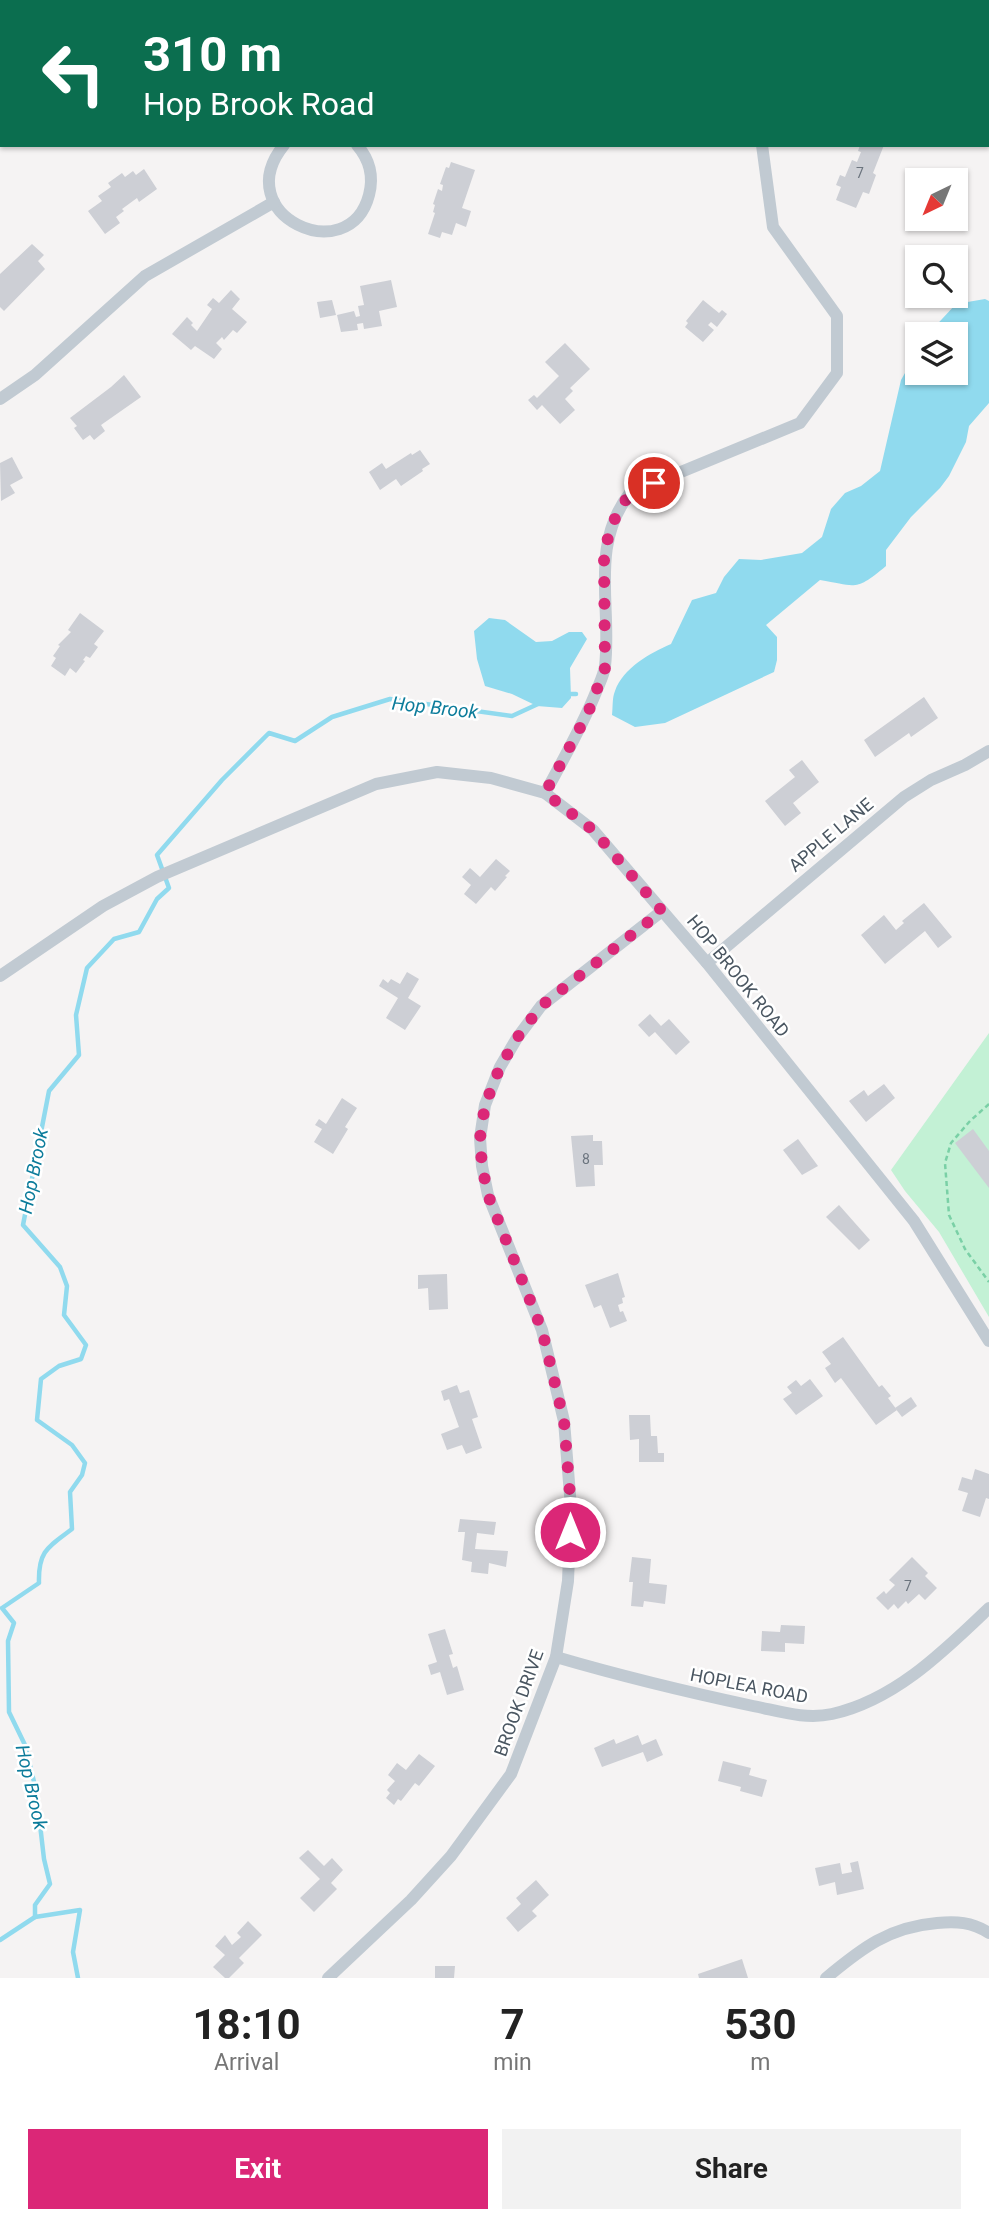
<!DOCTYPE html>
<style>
:root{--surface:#fff;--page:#f2f2f2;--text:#222;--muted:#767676;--accent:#db2777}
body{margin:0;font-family:Roboto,sans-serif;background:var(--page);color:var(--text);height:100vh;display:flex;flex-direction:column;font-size:26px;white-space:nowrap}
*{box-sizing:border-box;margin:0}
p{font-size:23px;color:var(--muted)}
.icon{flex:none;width:38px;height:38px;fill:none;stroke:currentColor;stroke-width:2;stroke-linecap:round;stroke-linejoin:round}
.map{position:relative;height:1978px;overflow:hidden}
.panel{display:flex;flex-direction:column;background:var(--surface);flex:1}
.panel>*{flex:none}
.top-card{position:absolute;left:0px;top:0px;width:990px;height:147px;box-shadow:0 2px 5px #0004;background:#0b6e4f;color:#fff;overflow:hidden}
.needle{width:46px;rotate:223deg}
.buttons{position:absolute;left:905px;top:168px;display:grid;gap:14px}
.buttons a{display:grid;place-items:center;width:63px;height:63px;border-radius:0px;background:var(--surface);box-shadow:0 2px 5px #0004;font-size:35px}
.pin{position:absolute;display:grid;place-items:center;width:60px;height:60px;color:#fff;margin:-30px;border:4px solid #fff;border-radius:50%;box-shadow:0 2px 7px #0007}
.me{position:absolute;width:77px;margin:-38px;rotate:0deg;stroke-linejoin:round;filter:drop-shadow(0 0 5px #0008)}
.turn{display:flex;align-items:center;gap:24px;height:147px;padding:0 28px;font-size:32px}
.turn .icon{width:91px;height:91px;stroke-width:2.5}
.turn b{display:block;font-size:49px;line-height:60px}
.eta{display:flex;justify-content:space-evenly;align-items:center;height:119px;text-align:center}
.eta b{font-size:42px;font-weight:700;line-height:49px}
.action{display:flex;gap:14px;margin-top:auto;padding:14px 28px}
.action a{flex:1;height:80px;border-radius:0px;background:var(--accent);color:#fff;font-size:28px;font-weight:700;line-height:80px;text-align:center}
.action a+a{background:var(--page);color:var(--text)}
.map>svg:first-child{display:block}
</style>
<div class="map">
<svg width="989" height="1978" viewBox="0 0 989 1978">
<rect width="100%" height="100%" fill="#f5f3f3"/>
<!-- green -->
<polygon fill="#c3f1d5" points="989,1033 989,1317 939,1232 905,1191 891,1170"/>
<!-- water -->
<g fill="#90daee">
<path d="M985,299L989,301V403L969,426L966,442L949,476L940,488L911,517L886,550V566C855,592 857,586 820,580L766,625L777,637V660L774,672L665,723L635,727L612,715C613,707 612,698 615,691C623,668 650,653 671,644L692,600L716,593L724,577L739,559L761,560L802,553L822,537L831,509L845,493L861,486L880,471L901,380L917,352V373H956V334H928L956,304Z"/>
<polygon points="489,618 505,620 536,642 552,641 569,632 582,632 587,639 570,668 571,698 562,708 537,706 512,694 485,686 477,659 474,631"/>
</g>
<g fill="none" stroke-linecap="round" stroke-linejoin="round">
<!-- stream -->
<g stroke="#90daee" stroke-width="4.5">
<polyline points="565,694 576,694"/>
<polyline points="0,1940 35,1917"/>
<path d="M78,1978L73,1952L80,1910L35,1917V1905L50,1884L44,1859L36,1790L25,1745L9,1712L8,1641L14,1623L2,1608L39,1583C38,1551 48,1547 72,1529L70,1492L82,1475L85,1463L72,1445L37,1420L41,1379L59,1366L81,1359L86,1345L64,1315L67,1286L60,1267L23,1225L49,1091L79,1055L76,1015L87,968L114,939L139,932L157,899L169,888L157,855L222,780L269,733L295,741L332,717L390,699L512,716L538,704"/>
</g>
</g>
<!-- building -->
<g fill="#cdcfd5">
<polygon points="860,145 884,145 873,173 876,175 869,194 863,192 856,208 836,200 841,187 836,185 840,175 845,177 852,160 857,162 861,152 858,151"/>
<polygon points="451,162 475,170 462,208 471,211 466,227 456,223 452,235 442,232 440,238 428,234 435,213 433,212 435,205 433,204 438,189 442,191 443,185 440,184 446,167 449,168"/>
<polygon points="144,169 157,189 139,202 137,198 122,209 124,211 116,217 120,223 105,234 88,211 102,201 98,196 111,187 108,183 122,173 125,177 133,171 136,175"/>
<polygon points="32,244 44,255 38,261 45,269 4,311 0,307 0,274"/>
<polygon points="391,280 397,307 379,311 382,326 364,329 363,323 357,324 358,330 341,332 337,315 354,311 356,317 360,316 358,306 364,305 360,286"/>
<polygon points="231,290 240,299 232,309 247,322 237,333 233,330 224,340 222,337 216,343 222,349 214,359 195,346 191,350 172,334 187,317 193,323 191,325 197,331 212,309 207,305 213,298 219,303"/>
<polygon points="332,300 336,315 320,318 317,302"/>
<polygon points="703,300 719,313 722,310 727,314 717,327 711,322 708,325 714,330 703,342 685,327 688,323 686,321"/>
<polygon points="565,343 590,369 570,388 573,391 565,399 575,410 560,424 542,405 537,410 528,400 534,395 537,398 559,376 545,362"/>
<polygon points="124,375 141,397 101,425 105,431 94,440 90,435 83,440 74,428 77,426 70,418 111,387"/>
<polygon points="420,450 430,464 422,469 423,471 401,486 396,479 380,490 369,472 382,463 386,469 411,453 412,455"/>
<polygon points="12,457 23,478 10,485 15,493 1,501 0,463"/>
<polygon points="80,613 104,631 94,644 98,647 90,658 86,656 83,660 85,661 76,673 70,668 65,676 51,666 56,658 53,656 60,646 58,645 71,632 68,630"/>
<polygon points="924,697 938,718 911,737 909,733 875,757 864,740"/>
<polygon points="802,760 819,782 793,803 801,813 785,826 765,801 795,777 789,770"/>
<polygon points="496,859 510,871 505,876 507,877 495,891 491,887 476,904 464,894 471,885 462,877 470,868 480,877"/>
<polygon points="924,903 952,937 938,948 925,931 885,964 861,935 884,915 896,930 904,923 902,921"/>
<polygon points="407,972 419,979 408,998 421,1006 405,1030 386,1018 398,998 379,986 383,979 388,983 391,979 400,984"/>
<polygon points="650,1014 661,1026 669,1019 690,1042 676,1055 655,1032 649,1037 638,1025"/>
<polygon points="884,1084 895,1098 866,1122 849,1101 864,1090 868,1096"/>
<polygon points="342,1098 357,1108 345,1127 348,1129 333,1154 314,1142 322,1129 315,1125 319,1119 326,1124"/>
<polygon points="973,1129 989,1151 989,1188 955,1143"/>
<polygon points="593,1135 593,1141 602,1141 603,1165 594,1165 595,1186 576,1187 571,1136"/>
<polygon points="798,1139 818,1166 802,1175 783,1150"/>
<polygon points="839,1205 870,1240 859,1250 826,1217"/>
<polygon points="618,1273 625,1297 622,1298 623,1303 618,1305 620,1312 623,1311 627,1321 610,1328 601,1305 594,1308 585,1285"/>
<polygon points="447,1274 448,1309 429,1310 428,1288 418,1289 418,1275"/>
<polygon points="843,1337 879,1387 882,1385 891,1396 888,1398 897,1410 876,1425 841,1378 835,1383 825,1368 831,1364 822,1352"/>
<polygon points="810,1379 823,1396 796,1415 783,1399 792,1393 787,1387 796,1380 801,1386"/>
<polygon points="457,1385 460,1393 469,1390 478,1417 472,1419 482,1448 466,1454 462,1445 447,1450 441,1434 459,1427 449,1399 444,1401 441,1391"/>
<polygon points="911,1397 917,1406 902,1417 895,1408"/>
<polygon points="629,1415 650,1415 651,1436 657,1436 658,1453 664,1453 664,1462 639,1462 639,1439 630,1440"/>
<polygon points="975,1469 989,1474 989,1499 986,1498 980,1517 962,1511 968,1493 958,1490 962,1477 972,1480"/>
<polygon points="460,1519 496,1522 494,1535 477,1533 475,1549 508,1551 506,1567 489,1563 488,1574 471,1572 472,1562 462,1560 465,1532 458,1532"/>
<polygon points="632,1557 651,1559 649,1583 667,1585 665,1604 644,1601 643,1607 631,1606 633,1582 629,1582"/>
<polygon points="912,1557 928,1573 925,1576 937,1588 925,1600 919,1594 908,1604 906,1601 898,1609 894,1604 888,1610 876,1598 884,1591 886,1594 895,1585 889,1580"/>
<polygon points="781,1625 805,1626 804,1644 785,1643 785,1652 761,1651 762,1631 780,1632"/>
<polygon points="445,1629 453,1654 449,1655 453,1668 457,1666 464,1690 447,1695 440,1672 431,1675 428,1665 437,1662 428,1634"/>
<polygon points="638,1735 642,1745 656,1739 663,1755 647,1762 643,1752 602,1767 594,1748 614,1739 616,1744"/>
<polygon points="419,1754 435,1766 419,1786 415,1783 401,1801 398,1799 394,1805 386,1798 390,1793 387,1790 395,1781 388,1775 397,1763 406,1770"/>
<polygon points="723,1761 751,1768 749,1775 767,1780 762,1797 740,1791 741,1787 718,1781"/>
<polygon points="308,1850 324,1866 332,1858 343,1870 331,1883 337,1889 314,1912 300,1898 320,1879 299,1858"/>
<polygon points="858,1861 864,1889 837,1895 835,1882 819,1886 815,1868 840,1863 842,1874 852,1872 850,1863"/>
<polygon points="536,1880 549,1895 532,1911 537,1916 518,1932 506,1918 521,1904 516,1898"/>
<polygon points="248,1921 262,1935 239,1958 244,1963 229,1978 225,1978 213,1967 225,1955 215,1946 225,1935 232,1945 241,1937 237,1933"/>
<polygon points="742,1959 748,1978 699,1978 698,1974"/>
<polygon points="435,1966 455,1966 454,1978 435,1978"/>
</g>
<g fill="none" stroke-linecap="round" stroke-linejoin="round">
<!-- path -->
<polyline stroke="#7ad0a6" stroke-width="2.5" stroke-dasharray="5 3.5" stroke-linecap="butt" points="989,1104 970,1121 951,1143 945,1163 949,1215 965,1249 989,1282"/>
<!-- street -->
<g stroke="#c1cad2" stroke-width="12">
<polyline points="859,2 861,0"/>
<path d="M284,145C227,215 349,271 369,195C374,176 370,160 357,145"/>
<polyline points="0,399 35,375 145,276 274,202"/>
<path d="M545,793C563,760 582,727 596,692C599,684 604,675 605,666C612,607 589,545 630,493L800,423L837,373V316L773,227L762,145"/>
<polyline points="707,963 904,797 931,780 965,765 989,751"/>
<polyline points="0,976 103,906 157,877 376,784 437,772 491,778 545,793 593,830 707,963 914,1221 989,1341"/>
<path d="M556,1657C621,1676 687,1692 753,1706C779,1711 805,1720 832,1714C895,1700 944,1651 989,1608"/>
<polyline points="328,1978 411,1900 451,1856 511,1774 556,1657 568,1581 571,1507 564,1421 542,1330 488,1195 482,1166 480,1138 485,1105 500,1067 517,1038 541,1006 662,911"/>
<path d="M826,1978C862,1948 889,1927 937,1923C956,1921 972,1922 989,1933"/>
</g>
</g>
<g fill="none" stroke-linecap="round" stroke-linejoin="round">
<!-- route -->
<polyline stroke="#db2777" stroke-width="12" stroke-dasharray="0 21.6" points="570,1532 571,1507 564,1421 542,1330 488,1195 482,1166 480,1138 485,1105 500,1067 517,1038 541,1006 662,911 593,830 545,793 588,713 605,668 604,559 609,532 617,514 630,493 654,483"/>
</g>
<g text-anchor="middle" stroke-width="5" stroke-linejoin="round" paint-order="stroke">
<!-- number labels -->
<g font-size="14" fill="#6b747e">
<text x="860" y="178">7</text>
<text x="586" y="1164">8</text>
<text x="908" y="1591">7</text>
</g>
<!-- street labels -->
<g font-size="18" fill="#4a5661" stroke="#fff">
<text transform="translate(831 835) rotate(-40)" y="6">APPLE LANE</text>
<text transform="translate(738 976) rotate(51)" y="6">HOP BROOK ROAD</text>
<text transform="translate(749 1686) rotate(11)" y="6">HOPLEA ROAD</text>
<text transform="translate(519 1703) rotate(-70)" y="6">BROOK DRIVE</text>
</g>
<!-- water labels -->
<g font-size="19" font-style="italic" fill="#0c7c9b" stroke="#fff">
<text transform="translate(435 707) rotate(6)" y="7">Hop Brook</text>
<text transform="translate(33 1171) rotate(-79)" y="7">Hop Brook</text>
<text transform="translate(32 1787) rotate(77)" y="7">Hop Brook</text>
</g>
</g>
</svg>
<div class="buttons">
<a><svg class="needle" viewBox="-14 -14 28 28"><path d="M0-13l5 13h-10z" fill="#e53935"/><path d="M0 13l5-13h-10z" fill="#767676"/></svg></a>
<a><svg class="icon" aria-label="search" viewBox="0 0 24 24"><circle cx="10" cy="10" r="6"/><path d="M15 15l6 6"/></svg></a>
<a><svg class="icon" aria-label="layers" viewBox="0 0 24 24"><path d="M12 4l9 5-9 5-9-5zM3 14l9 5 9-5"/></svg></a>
</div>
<div class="pin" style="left:654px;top:483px;background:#d93025"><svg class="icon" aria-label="arrive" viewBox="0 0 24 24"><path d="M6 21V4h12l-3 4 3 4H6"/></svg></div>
<svg class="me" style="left:570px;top:1532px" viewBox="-20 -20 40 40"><circle r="17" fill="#db2777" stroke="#fff" stroke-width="3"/><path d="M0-11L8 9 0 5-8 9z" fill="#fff"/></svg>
<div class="top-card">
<div class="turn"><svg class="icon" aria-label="left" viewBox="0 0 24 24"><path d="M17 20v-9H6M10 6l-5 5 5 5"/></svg><div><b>310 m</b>Hop Brook Road</div></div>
</div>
</div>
<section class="panel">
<div class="eta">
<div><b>18:10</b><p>Arrival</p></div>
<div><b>7</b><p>min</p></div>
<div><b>530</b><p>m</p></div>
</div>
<div class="action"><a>Exit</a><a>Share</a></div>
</section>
